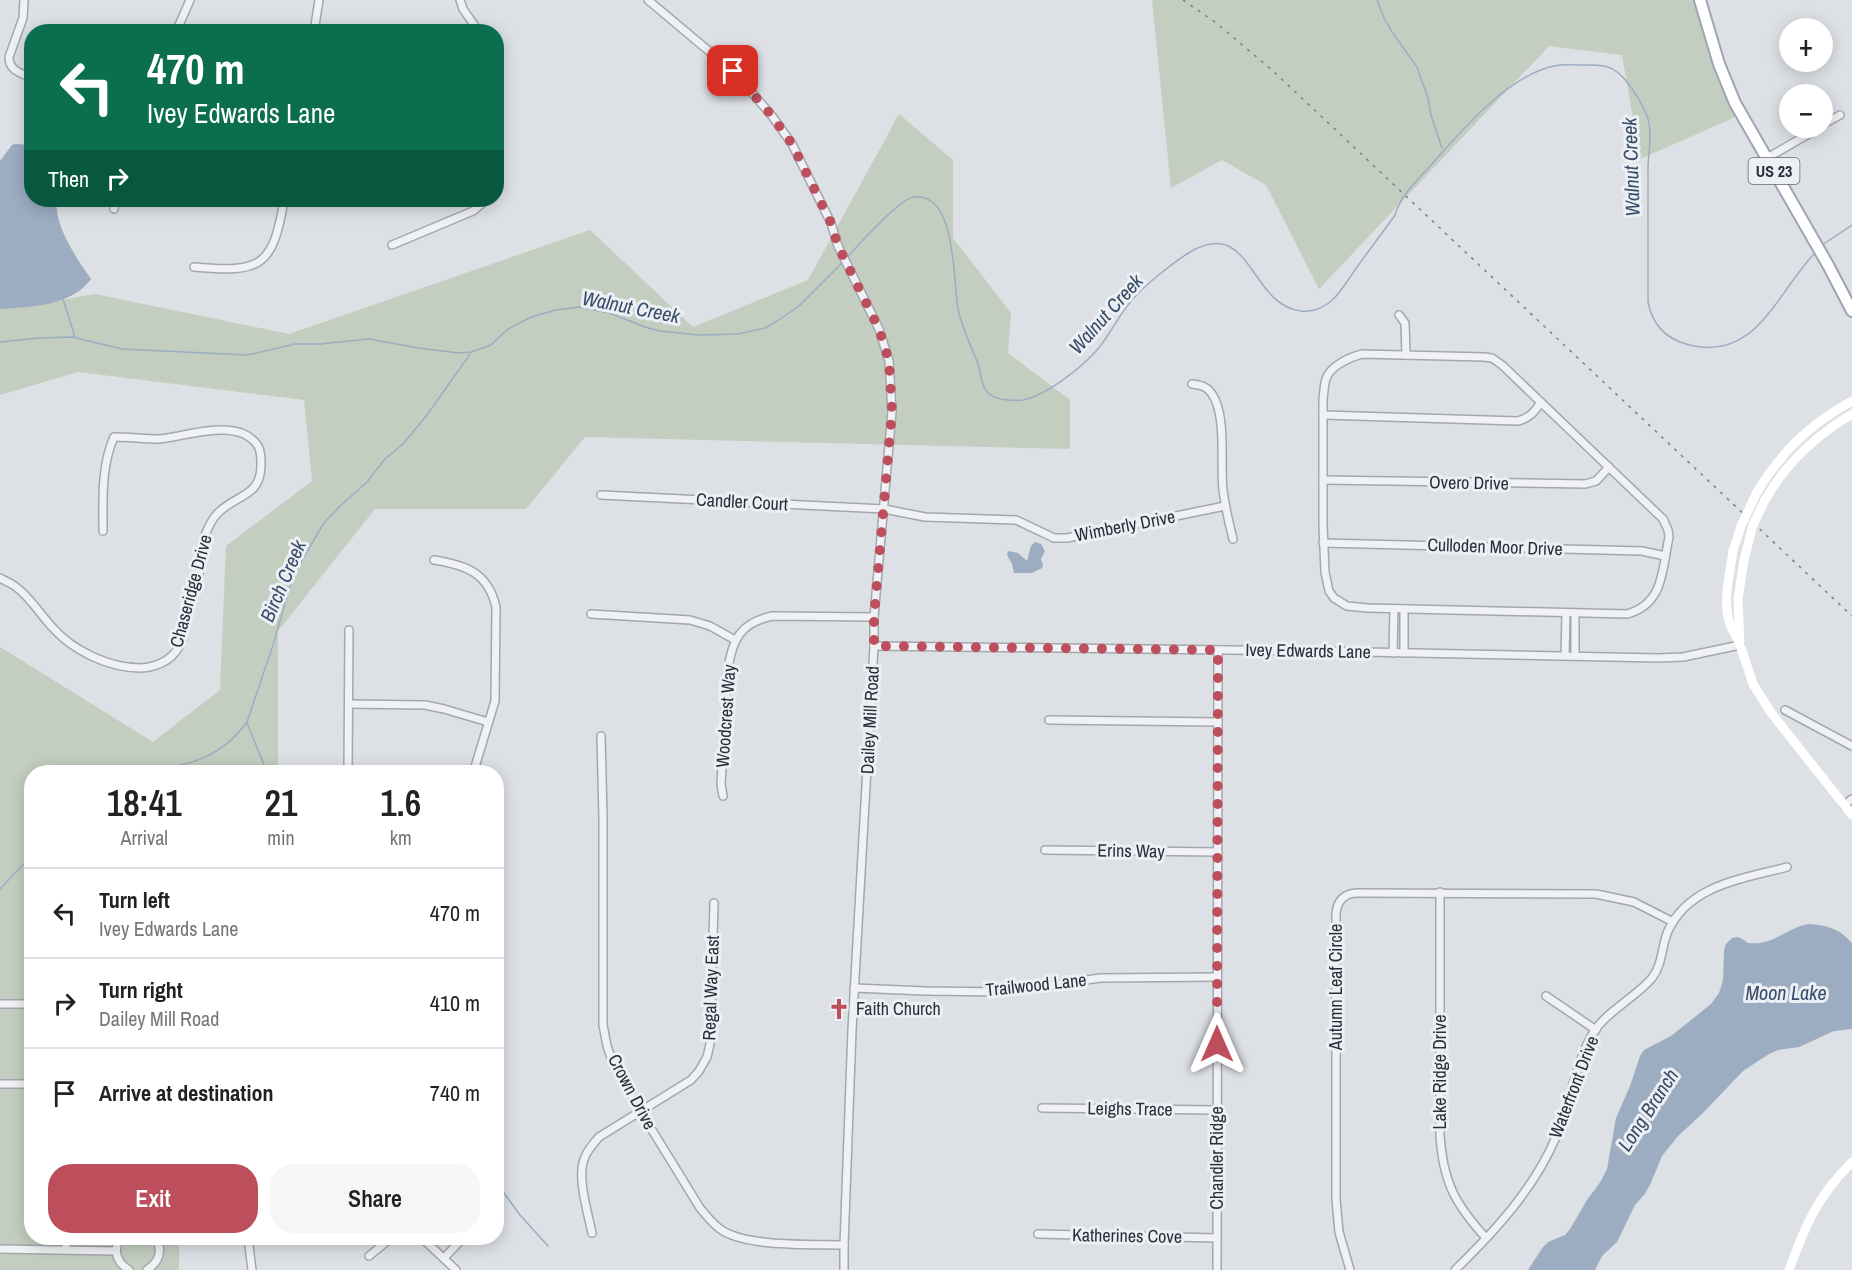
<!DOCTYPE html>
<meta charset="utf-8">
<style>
:root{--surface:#fff;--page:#f6f6f6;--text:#222;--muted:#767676;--line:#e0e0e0;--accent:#bd4f5d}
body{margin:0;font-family:"Archivo Narrow",sans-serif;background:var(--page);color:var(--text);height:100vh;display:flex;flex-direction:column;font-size:22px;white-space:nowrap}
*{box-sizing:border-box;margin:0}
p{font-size:20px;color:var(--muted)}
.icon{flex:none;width:33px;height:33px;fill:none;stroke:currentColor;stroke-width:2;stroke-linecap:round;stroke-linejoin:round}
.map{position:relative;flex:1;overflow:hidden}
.side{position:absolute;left:24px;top:765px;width:480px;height:480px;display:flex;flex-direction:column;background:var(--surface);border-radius:24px;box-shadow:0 3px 15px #0003}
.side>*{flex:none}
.top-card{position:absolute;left:24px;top:24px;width:480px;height:183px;border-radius:24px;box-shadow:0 3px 15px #0003;background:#0b6e4f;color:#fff;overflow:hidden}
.buttons{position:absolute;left:1779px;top:18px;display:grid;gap:12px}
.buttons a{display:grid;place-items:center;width:54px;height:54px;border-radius:50%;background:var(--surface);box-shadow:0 3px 15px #0003;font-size:30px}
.pin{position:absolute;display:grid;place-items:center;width:51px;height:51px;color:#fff;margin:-26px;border-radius:12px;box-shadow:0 3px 9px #0006}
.me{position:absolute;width:66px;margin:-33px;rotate:0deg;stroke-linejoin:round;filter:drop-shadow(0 0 4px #0008)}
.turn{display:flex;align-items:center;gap:21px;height:126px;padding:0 24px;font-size:27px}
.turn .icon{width:78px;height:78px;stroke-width:2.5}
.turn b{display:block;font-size:42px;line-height:51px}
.then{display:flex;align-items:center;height:57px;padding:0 24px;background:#0003;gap:12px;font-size:22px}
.eta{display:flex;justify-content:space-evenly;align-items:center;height:102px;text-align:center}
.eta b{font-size:36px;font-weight:600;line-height:42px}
.cta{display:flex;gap:12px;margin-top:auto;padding:12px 24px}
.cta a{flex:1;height:69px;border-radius:24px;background:var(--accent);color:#fff;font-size:24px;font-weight:600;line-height:69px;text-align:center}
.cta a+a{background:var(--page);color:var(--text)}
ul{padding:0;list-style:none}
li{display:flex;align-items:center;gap:18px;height:90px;padding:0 24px;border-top:2px solid var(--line)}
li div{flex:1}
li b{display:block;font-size:22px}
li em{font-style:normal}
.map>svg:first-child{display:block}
</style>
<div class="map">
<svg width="1852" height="1270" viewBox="0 0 1852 1270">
<rect width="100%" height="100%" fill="#dde0e5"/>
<!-- green -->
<g fill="#c3cec0">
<polygon points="1152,0 1699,0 1740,115 1640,159 1622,55 1549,46 1319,289 1266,185 1222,160 1171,188"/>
<polygon points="899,114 953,160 953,238 1011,313 1008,353 1070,400 1070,449 585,437 526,509 375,509 278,631 278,772 32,772 32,1238 179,1238 179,1270 0,1270 0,647 153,742 220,690 226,546 312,481 304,400 78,372 0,395 0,305 33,305 95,294 289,334 590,230 693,327 808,280"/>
</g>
<!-- water -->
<g fill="#9cadc2">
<path d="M15,144L31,145L32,200H57C53,224 77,259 91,279C72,306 31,307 0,309V161L12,145Z"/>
<polygon points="1035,542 1041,544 1045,551 1041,559 1043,565 1042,568 1032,573 1014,573 1012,564 1007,555 1008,551 1018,553 1027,561 1031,546"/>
<path d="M1809,924C1827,925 1840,929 1852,943V1029L1834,1031L1799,1047L1778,1050L1769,1054L1743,1071L1702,1114L1678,1136L1662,1156L1650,1185L1644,1195L1635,1205L1617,1242L1602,1256L1595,1270H1528L1543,1247L1548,1242L1565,1235L1570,1229L1587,1200L1601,1181L1607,1169L1616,1118L1630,1086L1640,1056L1644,1050L1671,1036L1711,1004L1719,993L1723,980L1724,950L1726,944L1732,938L1737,937L1741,938L1748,943C1774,946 1787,927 1809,924Z"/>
</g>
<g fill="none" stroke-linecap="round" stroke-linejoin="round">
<!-- stream -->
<g stroke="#9cadc2" stroke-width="1.5">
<polyline points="1377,0 1384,18 1392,32 1417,67 1428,98 1431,115 1442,148"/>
<polyline points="1822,245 1852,225"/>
<path d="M847,257C858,246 900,198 914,197C957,192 953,282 958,309C962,328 971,346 978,364C983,380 980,394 1000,399C1007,400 1016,401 1023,400C1047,395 1081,368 1097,350C1109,336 1117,319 1128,305C1139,289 1174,262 1190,252C1252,216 1249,305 1301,311C1313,312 1320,309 1330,302C1341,293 1347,281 1355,270C1368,251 1382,234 1395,215C1402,193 1417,181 1432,164C1461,131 1509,75 1554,66C1563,64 1572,65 1581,65C1590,65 1600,64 1608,67C1623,71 1639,98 1645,111C1654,129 1648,151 1648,170C1648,214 1648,258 1648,302C1652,323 1665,338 1686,344C1756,364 1776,293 1815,253"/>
<polyline points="63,299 75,337"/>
<polyline points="0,342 39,338 72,337 122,349 247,355 295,344 320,344 369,339 418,348 459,353 471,352 491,345 508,329 531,317 556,310 579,307 609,313 648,328 660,331 699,335 738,334 765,328 777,321 798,307 844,261"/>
<polyline points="247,723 267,772"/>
<path d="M148,772C190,764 220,759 247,722L274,642L289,589L298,567L315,538L324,523L340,506L367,482L385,459L403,444L427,415L470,354"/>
<polyline points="0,889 32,855"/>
<polyline points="496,1182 520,1215 548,1246"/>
</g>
<defs>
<g id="street">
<path d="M24,0L23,18L9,57C9,71 21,73 32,78"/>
<polyline points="460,0 463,9 479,32"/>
<polyline points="648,0 735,73 772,116 792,144 831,223 838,246 879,329 889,361 892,411 874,617 874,646 852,1030 844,1245 844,1270"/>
<polyline points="176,32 190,0"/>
<polyline points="314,32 319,0"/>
<polyline points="1822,125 1840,115"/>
<polyline points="1767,158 1819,128"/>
<polyline points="114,209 115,200"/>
<polyline points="392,245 473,211 486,200"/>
<path d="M194,267C261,273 273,267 284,200"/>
<polyline points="1399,315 1405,323 1406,355"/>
<path d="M1362,354L1484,357L1492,358L1502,365L1663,519L1668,530L1669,537C1662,570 1664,604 1627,614L1368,608L1347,606L1334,598L1329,591L1325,572L1323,525V399C1324,393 1324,385 1326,379C1330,366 1350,357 1362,354Z"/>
<path d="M1192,384C1200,385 1207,386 1212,394C1227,416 1220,463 1223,490C1225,506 1229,523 1233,539"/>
<path d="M1323,415L1518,421C1529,418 1535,412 1541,402"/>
<polyline points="1323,480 1585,484 1596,481 1609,467"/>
<polyline points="601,495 884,509 925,517 1016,520 1054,538 1067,538 1225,506"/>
<polyline points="1323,543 1642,551 1665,556"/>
<path d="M434,560C465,565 488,572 496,607L495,701L475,767V772"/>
<path d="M0,578C5,581 11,583 16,587C30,597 40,614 52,627C73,651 109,668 141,668C159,667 177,658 182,639C184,629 184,618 187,608C191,596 198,586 199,574C201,563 200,548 204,538C207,530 211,520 217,514C235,494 262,498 261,463C261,458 261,451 258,446C239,416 185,437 159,439C144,439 129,437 114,437C101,466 103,500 103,531"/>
<polyline points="591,614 690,620 710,626 735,640"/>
<polyline points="874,646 1315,651 1658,658 1683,657 1740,645"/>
<polyline points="1393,653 1394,609"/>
<polyline points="1404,653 1404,609"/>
<polyline points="1565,656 1566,613"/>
<polyline points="1575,656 1575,613"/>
<polyline points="349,704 425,705 444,709 488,722"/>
<polyline points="1785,710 1852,746"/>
<polyline points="1049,720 1218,722"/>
<path d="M601,736L603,818V1025L607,1046L614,1066L641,1112L700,1208C707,1216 713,1225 723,1231C750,1247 812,1244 844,1245"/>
<polyline points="348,772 349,630"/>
<path d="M723,796L721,784L728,668C733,638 741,623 772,616L874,617"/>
<polyline points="1844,805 1852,799"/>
<polyline points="1045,850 1218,852"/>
<path d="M1440,892V1135C1443,1182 1455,1204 1486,1238"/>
<polyline points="854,988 925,991 1005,992 1100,978 1217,977"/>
<polyline points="1546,996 1596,1030"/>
<polyline points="0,1004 32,1004"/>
<polyline points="0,1084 32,1084"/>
<polyline points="1042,1108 1217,1110"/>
<path d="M592,1233C588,1213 576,1175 585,1157C588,1149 594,1143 599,1137L691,1080L699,1071L707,1057L710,1044L714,903"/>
<polyline points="1038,1234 1217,1238"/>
<path d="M120,1238C113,1251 116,1262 129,1270"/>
<polyline points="248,1238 252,1270"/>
<polyline points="422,1238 456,1270"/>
<polyline points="0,1249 116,1251"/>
<polyline points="66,1250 66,1238"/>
<polyline points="369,1256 391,1238"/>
<polyline points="444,1258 463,1238"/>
<path d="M147,1270C159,1262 163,1251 156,1238"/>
<polyline points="1217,1270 1218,650"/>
<path d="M1350,1270L1339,1232L1336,1199V914C1337,901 1344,893 1358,893L1596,894L1634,902L1673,922"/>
<path d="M1455,1270C1495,1231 1534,1189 1556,1137C1570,1104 1576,1059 1595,1030C1610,1009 1636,997 1652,978C1663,964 1661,947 1668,931C1689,885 1742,879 1787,867"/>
</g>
<polyline id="primary" points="1700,0 1719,64 1735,103 1828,265 1852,311"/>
</defs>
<!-- street casing -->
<use href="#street" stroke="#a3a7ae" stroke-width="10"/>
<!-- primary casing -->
<use href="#primary" stroke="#9ea5b0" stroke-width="14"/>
<!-- street -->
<use href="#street" stroke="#f0f1f4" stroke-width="7"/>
<!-- secondary -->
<g stroke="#fff" stroke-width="9">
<path d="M1757,492C1782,451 1810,424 1852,401"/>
<path d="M1765,500C1786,463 1815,436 1852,414"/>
<path d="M1733,551C1730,574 1722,602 1730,624C1732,630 1736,636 1739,642"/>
<polyline points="1744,560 1738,599 1740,645 1753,684 1772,714 1852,815"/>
<path d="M1789,1270C1806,1224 1817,1197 1852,1162"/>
</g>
<!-- primary -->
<use href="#primary" stroke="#fff" stroke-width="10"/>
<!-- rail -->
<polyline stroke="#79808d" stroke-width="1.5" stroke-dasharray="3 6" stroke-linecap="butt" points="1183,0 1215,22 1272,70 1852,616"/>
<!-- secondary-bridge -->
<g stroke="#fff" stroke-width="9">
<polyline points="1733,551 1741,526 1757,492"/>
<polyline points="1744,560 1753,525 1765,500"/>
</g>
</g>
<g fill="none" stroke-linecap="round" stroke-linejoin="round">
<!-- route -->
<polyline stroke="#bd4f5d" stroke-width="10" stroke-dasharray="0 18" points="733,71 772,116 792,144 831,223 838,246 879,329 889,361 892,411 874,617 874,646 1218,650 1217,1044"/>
</g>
<!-- icons -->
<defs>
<symbol id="church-bare" viewBox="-9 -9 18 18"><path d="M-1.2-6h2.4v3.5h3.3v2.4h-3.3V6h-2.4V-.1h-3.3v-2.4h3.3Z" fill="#bd4f5d" stroke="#eceff3" stroke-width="2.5" paint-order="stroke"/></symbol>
</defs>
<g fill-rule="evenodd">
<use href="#church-bare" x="824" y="994" width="30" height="30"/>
</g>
<g text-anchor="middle" stroke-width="6" stroke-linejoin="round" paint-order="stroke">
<!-- shield labels -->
<rect fill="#eceff3" stroke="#646972" stroke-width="1.5" x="1748.5" y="158" width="51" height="26" rx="4.5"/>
<g font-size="16" font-weight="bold" fill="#292f3a">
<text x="1774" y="177">US 23</text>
</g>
<!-- street labels -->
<g font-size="18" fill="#292f3a" stroke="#eceff3">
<text transform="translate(1469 483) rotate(1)" y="6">Overo Drive</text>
<text transform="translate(742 502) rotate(3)" y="6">Candler Court</text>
<text transform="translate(1125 526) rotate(-11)" y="6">Wimberly Drive</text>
<text transform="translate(1495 547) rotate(2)" y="6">Culloden Moor Drive</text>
<text transform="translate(191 591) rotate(-75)" y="6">Chaseridge Drive</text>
<text transform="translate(1308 651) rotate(1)" y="6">Ivey Edwards Lane</text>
<text transform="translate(726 716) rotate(-86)" y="6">Woodcrest Way</text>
<text transform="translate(870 720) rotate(-87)" y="6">Dailey Mill Road</text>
<text transform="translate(1131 851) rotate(1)" y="6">Erins Way</text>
<text transform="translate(1036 985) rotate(-6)" y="6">Trailwood Lane</text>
<text transform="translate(1336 987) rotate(-90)" y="6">Autumn Leaf Circle</text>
<text transform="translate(711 988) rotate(-88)" y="6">Regal Way East</text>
<text transform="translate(1440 1072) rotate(-90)" y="6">Lake Ridge Drive</text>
<text transform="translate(1574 1087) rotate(-69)" y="6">Waterfront Drive</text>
<text transform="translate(632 1092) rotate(62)" y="6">Crown Drive</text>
<text transform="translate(1130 1109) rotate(1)" y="6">Leighs Trace</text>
<text transform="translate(1217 1158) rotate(-90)" y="6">Chandler Ridge</text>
<text transform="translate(1127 1236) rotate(1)" y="6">Katherines Cove</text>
</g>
<!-- poi labels -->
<g font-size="18" fill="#292f3a" stroke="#eceff3" text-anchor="start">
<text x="856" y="1015">Faith Church</text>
</g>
<!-- water labels -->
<g font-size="20" font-style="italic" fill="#384d69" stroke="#eceff3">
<text transform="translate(1631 167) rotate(-92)" y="7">Walnut Creek</text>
<text transform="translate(631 307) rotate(11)" y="7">Walnut Creek</text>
<text transform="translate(1106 314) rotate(-48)" y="7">Walnut Creek</text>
<text transform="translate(283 581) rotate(-67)" y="7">Birch Creek</text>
<text x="1786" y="1000">Moon Lake</text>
<text transform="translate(1648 1110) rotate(-57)" y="7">Long Branch</text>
</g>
</g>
</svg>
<div class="buttons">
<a>+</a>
<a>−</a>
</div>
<div class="pin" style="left:733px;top:71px;background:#d93025"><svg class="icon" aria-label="arrive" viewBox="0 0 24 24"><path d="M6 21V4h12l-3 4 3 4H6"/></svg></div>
<svg class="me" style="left:1217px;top:1044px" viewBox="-20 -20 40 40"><path d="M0-17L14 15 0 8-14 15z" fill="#bd4f5d" stroke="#fff" stroke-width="4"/></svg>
<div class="top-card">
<div class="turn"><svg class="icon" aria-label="left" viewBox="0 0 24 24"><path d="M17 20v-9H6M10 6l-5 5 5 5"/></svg><div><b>470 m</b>Ivey Edwards Lane</div></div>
<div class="then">Then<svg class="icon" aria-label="right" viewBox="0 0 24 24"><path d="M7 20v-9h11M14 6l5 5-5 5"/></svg></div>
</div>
<section class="side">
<div class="eta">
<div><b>18:41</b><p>Arrival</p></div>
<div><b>21</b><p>min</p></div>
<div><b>1.6</b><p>km</p></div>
</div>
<ul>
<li><svg class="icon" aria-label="left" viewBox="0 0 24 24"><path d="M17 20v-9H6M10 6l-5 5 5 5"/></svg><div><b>Turn left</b><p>Ivey Edwards Lane</p></div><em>470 m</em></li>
<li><svg class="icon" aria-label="right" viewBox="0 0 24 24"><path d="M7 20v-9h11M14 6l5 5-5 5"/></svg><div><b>Turn right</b><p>Dailey Mill Road</p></div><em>410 m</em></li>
<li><svg class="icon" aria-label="arrive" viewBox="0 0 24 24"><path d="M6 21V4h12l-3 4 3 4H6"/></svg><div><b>Arrive at destination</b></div><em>740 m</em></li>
</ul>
<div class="cta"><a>Exit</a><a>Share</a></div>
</section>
</div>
